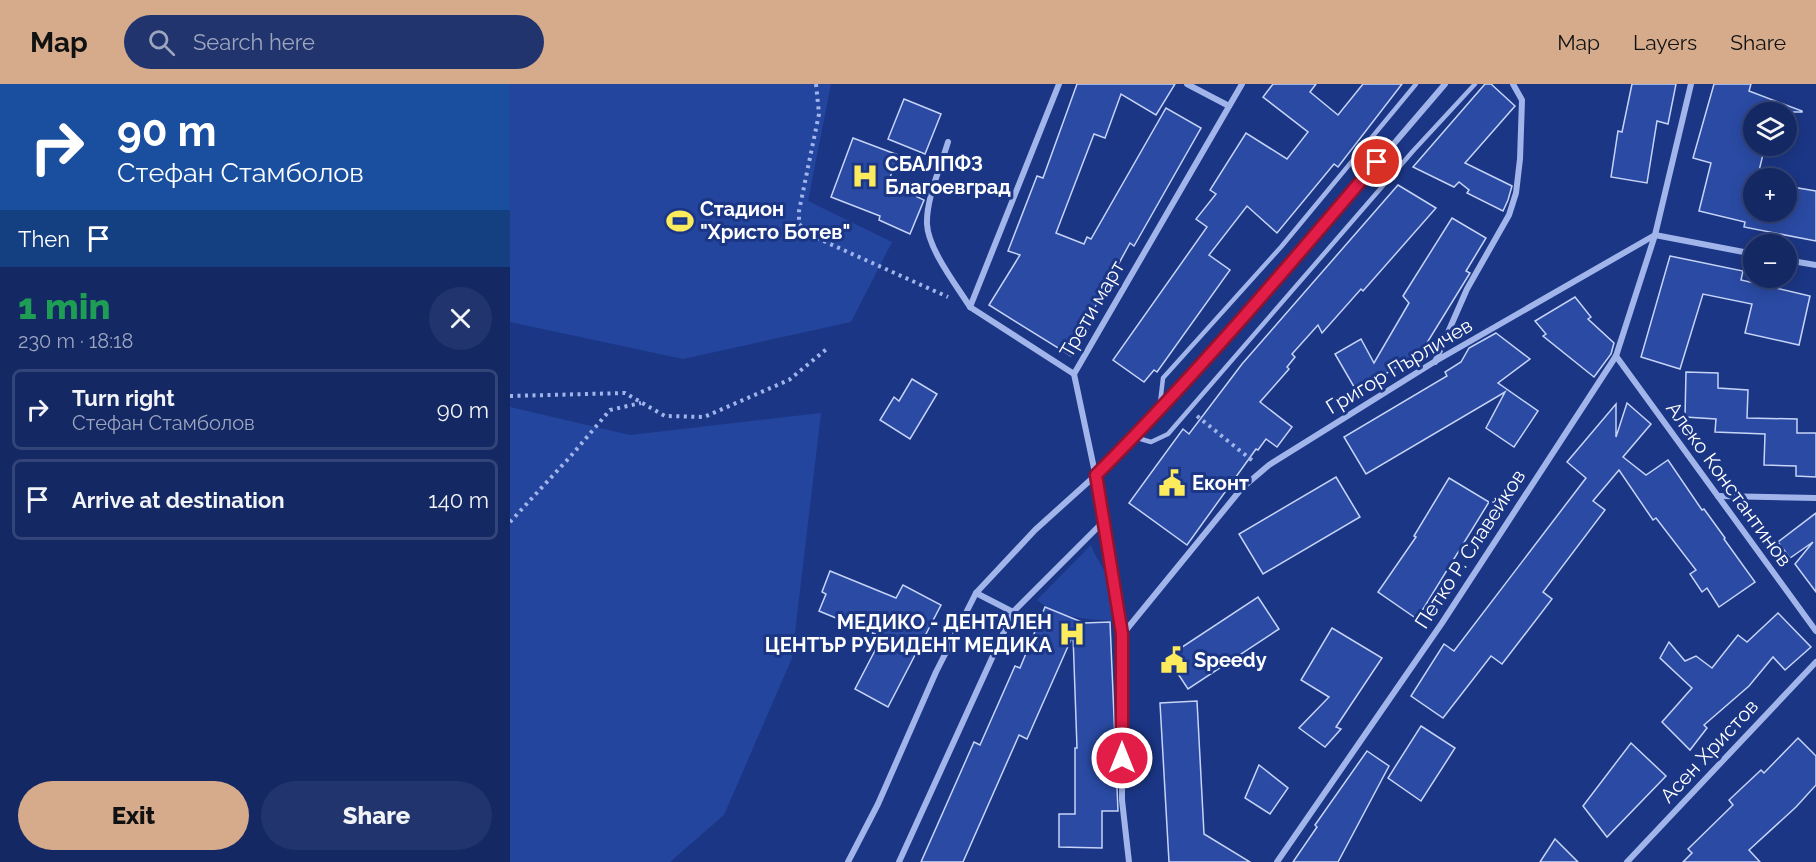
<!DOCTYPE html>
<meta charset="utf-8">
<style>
:root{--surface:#142864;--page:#21346d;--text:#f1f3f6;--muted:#9da6bf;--line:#334478;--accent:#d6ab8b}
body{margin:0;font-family:Raleway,sans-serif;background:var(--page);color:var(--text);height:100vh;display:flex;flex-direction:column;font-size:22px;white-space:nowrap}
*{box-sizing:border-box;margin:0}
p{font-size:20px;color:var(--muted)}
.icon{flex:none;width:33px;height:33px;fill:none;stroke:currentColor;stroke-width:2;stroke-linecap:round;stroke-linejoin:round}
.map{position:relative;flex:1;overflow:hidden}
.sheet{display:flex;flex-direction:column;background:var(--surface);width:510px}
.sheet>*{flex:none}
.banner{background:#1a4fa0;color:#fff;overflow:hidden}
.fabs{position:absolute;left:1233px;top:18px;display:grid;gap:12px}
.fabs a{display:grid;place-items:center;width:54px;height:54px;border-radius:50%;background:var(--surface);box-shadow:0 3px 15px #0003,0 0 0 2px var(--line);font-size:30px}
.pin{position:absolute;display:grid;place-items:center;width:51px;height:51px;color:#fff;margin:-26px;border:3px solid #fff;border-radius:50%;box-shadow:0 2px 6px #0007}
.me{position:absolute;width:66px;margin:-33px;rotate:0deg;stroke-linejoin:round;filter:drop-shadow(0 0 4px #0008)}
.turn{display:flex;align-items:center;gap:21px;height:126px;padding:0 18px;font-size:27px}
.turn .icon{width:78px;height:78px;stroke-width:2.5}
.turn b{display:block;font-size:42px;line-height:51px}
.then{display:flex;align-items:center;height:57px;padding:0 18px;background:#0003;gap:12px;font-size:22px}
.round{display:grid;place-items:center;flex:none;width:63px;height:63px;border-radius:32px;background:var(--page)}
.overview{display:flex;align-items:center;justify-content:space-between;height:102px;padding:0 18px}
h1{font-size:36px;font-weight:800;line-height:45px;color:#1e9e55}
.primary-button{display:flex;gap:12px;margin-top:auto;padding:12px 18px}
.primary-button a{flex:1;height:69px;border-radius:36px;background:var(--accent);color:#111;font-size:24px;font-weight:800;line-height:69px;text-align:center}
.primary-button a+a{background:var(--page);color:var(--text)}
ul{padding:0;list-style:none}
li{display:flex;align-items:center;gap:18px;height:81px;margin:0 12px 9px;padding:0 6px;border:3px solid var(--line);border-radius:9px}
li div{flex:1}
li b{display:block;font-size:22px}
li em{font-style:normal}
header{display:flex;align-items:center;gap:36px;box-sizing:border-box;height:84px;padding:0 30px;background:var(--accent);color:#111}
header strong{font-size:28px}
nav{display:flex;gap:33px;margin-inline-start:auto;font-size:21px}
.search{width:420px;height:54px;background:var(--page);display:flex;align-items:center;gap:15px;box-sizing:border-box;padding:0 21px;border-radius:33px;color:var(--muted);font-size:22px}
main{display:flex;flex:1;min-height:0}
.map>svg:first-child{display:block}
</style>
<header>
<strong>Map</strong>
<div class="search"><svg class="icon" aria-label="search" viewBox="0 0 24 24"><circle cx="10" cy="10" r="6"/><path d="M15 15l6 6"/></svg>Search here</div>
<nav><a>Map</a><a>Layers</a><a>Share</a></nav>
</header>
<main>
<section class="sheet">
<div class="banner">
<div class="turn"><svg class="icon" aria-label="right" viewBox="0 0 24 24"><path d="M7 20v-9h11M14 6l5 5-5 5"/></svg><div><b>90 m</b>Стефан Стамболов</div></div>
<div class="then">Then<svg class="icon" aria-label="arrive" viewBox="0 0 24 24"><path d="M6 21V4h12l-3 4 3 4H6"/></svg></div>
</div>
<div class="overview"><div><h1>1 min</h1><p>230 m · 18:18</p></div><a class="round"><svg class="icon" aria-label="close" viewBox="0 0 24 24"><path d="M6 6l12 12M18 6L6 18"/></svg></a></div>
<ul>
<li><svg class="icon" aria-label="right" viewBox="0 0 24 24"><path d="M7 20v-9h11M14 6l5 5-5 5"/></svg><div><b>Turn right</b><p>Стефан Стамболов</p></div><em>90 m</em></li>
<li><svg class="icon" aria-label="arrive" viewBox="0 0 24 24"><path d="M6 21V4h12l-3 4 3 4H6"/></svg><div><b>Arrive at destination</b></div><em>140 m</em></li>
</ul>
<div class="primary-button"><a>Exit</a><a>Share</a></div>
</section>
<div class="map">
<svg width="1306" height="778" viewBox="0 0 1306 778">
<rect width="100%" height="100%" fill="#1b3685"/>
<!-- green -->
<g fill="#24459d">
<polygon points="0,0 321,0 298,117 382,158 341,238 173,275 0,238"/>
<polygon points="0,323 120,351 311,329 282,574 214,731 160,778 0,778"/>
<path d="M581,461C584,471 590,478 595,488C604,502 602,521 603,537C576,535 549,534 527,516Z"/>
</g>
<!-- building -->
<g fill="#2a4aa3" stroke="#c6d4f8" stroke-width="1.5">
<polygon points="567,0 665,0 646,31 611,10 595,54 584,50 546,149 574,160 577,153 581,155 656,24 691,44 624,162 620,159 578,236 582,238 561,272 479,221 510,171 498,167 527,92 533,94"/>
<polygon points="763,0 806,0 800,8 828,31 853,0 892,0 828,83 824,80 767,149 737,122 699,171 720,186 647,288 644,286 634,298 603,276 697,143 686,135 706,110 700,106 736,49 777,75 798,48 753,13"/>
<polygon points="975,0 981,0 1005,22 955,79 1002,102 998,116 993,127 957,109 959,106 949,98 944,103 903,83"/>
<polygon points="1122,0 1166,0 1158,40 1147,37 1137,99 1101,93 1108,47 1112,48"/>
<polygon points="1204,0 1241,0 1239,7 1292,27 1292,28 1244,28 1244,62 1255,62 1248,91 1244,90 1244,128 1276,128 1276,102 1306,107 1306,157 1234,143 1235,138 1189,127 1201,79 1183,74"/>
<polygon points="394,15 431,30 415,70 378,55"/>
<polygon points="343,54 388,71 378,99 414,116 400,150 369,136 370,132 321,113"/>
<polygon points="888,101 926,124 853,207 851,205 812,249 808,241 782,270 785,273 777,283 779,285 750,318 782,343 767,363 756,355 748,366 746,365 677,461 619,419 673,345 679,350 732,280"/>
<polygon points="942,134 976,154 956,187 960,189 912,267 847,308 825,270 851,255 864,279 899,219 893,212"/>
<polygon points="1160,172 1233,187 1231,196 1300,212 1289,261 1235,249 1242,220 1193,210 1170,285 1131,273"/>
<polygon points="1065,213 1081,233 1078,235 1104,259 1101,270 1084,293 1033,252 1036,250 1025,237"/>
<polygon points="986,249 1020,275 988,299 1028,327 1004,363 976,344 995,308 856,390 834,353 937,292 935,288 951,278 959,264"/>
<polygon points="1176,288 1208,289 1208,304 1238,306 1237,334 1287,335 1287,349 1306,349 1306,393 1286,392 1286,382 1254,381 1255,350 1205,348 1206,335 1175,333"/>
<polygon points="402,295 427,310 400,355 370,336 384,313 389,317"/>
<polygon points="1117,319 1141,340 1113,373 1136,391 1158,376 1192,426 1194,425 1215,454 1214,455 1245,498 1209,523 1197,504 1192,508 1180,490 1186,486 1146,434 1143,436 1109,386 1083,417 1095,426 1033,508 1042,515 992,580 981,572 933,634 901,612 934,560 944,567 1076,394 1057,378 1106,320 1106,353"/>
<polygon points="826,393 850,433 753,490 729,450"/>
<polygon points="939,394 979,418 907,535 868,508 906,453 904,452"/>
<polygon points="1306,429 1306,508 1285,480 1303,458 1280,474 1268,458"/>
<polygon points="320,487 386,514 393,501 431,521 378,623 345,605 372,553 309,527 316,510 312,508"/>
<polygon points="748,513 769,545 678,605 657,573"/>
<polygon points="535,523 574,539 600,538 608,727 592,727 592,764 549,763 549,730 565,730 565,664 567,664 563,551 517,655 509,651 453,778 411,778 464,658 470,661 505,582 510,584"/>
<polygon points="1268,529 1301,563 1275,586 1263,573 1239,602 1194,641 1197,644 1180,666 1152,638 1182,604 1150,574 1159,558 1175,577 1186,572 1202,584 1228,551 1237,558"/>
<polygon points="822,544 872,574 826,643 831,645 815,663 789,644 819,613 791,596"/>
<polygon points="687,617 694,750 740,778 659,778 650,619"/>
<polygon points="911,642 945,664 911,717 878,694"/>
<polygon points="1288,654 1306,672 1306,701 1286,723 1239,766 1250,778 1173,778 1182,769 1178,765 1223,721 1219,716 1251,686 1254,689"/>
<polygon points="1121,659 1156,692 1097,753 1073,722"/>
<polygon points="857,667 879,682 828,778 783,778 807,743 805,741"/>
<polygon points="749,681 778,704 760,730 735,714"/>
<polygon points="1045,755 1068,778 1030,778"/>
</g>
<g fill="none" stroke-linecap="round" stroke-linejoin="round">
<!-- path -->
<g stroke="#a1b5eb" stroke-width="4" stroke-dasharray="3 4.5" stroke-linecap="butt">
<polyline points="306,0 309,30 289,127 289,140 300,151 438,213"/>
<polyline points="0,312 115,309 155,332 194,333 279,296 319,263"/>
<polyline points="687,332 744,378"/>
<polyline points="0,438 60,373 100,326 131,319"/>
</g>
<!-- service -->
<g stroke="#a1b5eb" stroke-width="4.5">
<polyline points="649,328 653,294 771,163 906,0"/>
<polyline points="624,353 641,358 658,350 903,67 965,0"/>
</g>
<!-- minor -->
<g stroke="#a1b5eb" stroke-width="6">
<polyline points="549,0 460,223 564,290"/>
<polyline points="677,0 719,22"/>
<path d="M438,58C431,82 416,115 417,140C418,165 447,202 460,223"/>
<polyline points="1276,176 1306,181"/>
<polyline points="1106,272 1306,547"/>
<polyline points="925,278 957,205 999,131 1006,109 1010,75 1012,16 1003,0"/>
<polyline points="1208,412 1306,414"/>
<polyline points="466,509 503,528"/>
<polyline points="612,551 732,404 759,381 924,278 1145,151 1244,170"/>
<polyline points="338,778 368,720 426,588 466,509 525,446 586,391 664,312 786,174 935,0"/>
<polyline points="389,778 503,528 595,436"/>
<polyline points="619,778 612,716 612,551 595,436 564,290 732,0"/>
<polyline points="767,778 932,539 1106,272 1145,151 1181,0"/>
<polyline points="1117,778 1306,578"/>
</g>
</g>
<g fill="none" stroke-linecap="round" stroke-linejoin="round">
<defs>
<path id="route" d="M612,674V550L586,391C685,292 776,185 867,78"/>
</defs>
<!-- route casing -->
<use href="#route" stroke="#92132f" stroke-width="15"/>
<!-- route -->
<use href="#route" stroke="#e11d48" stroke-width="10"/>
</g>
<!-- icons -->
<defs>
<symbol id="hospital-bare" viewBox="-9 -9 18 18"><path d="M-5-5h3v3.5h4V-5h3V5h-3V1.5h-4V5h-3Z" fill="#fdeb5e" stroke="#1b3685" stroke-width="2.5" paint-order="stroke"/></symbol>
<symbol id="stadium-bare" viewBox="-9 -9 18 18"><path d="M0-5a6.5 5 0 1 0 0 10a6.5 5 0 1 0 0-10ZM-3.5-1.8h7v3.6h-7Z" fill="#fdeb5e" stroke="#1b3685" stroke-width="2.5" paint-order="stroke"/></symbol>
<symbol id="civic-bare" viewBox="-9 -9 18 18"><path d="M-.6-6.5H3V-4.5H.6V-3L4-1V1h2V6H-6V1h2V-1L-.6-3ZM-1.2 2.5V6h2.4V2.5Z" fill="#fdeb5e" stroke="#1b3685" stroke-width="2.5" paint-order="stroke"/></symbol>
</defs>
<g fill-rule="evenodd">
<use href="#hospital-bare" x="336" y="73" width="38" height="38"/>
<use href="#stadium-bare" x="151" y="118" width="38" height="38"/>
<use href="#civic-bare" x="643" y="380" width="38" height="38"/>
<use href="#hospital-bare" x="543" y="531" width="38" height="38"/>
<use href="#civic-bare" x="645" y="557" width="38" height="38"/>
</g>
<g text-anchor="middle" stroke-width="6" stroke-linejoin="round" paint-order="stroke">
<!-- poi labels -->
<g font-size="20" font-weight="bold" fill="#fff" stroke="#1b3685" text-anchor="start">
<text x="375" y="87">СБАЛПФЗ<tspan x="375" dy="23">Благоевград</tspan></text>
<text x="190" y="132">Стадион<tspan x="190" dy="23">"Христо Ботев"</tspan></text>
<text x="682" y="406">Еконт</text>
<text x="542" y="545" text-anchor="end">МЕДИКО - ДЕНТАЛЕН<tspan x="542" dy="23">ЦЕНТЪР РУБИДЕНТ МЕДИКА</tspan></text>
<text x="684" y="583">Speedy</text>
</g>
<!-- street labels -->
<g font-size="20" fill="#fff" stroke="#1b3685">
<text transform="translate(582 225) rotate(-60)" y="7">Трети март</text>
<text transform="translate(889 282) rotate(-31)" y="7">Григор Пърличев</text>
<text transform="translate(1219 400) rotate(54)" y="7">Алеко Константинов</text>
<text transform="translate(960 465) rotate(-57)" y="7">Петко Р. Славейков</text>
<text transform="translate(1199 667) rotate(-47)" y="7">Асен Христов</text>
</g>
</g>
</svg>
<div class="fabs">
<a><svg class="icon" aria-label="layers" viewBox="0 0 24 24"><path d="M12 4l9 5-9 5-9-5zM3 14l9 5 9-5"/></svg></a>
<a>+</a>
<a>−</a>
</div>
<div class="pin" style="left:867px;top:78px;background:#d93025"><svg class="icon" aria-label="arrive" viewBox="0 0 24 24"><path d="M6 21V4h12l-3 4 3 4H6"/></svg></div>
<svg class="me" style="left:612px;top:674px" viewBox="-20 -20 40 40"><circle r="17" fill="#e11d48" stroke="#fff" stroke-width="3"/><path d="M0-11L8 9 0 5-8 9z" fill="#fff"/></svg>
</div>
</main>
